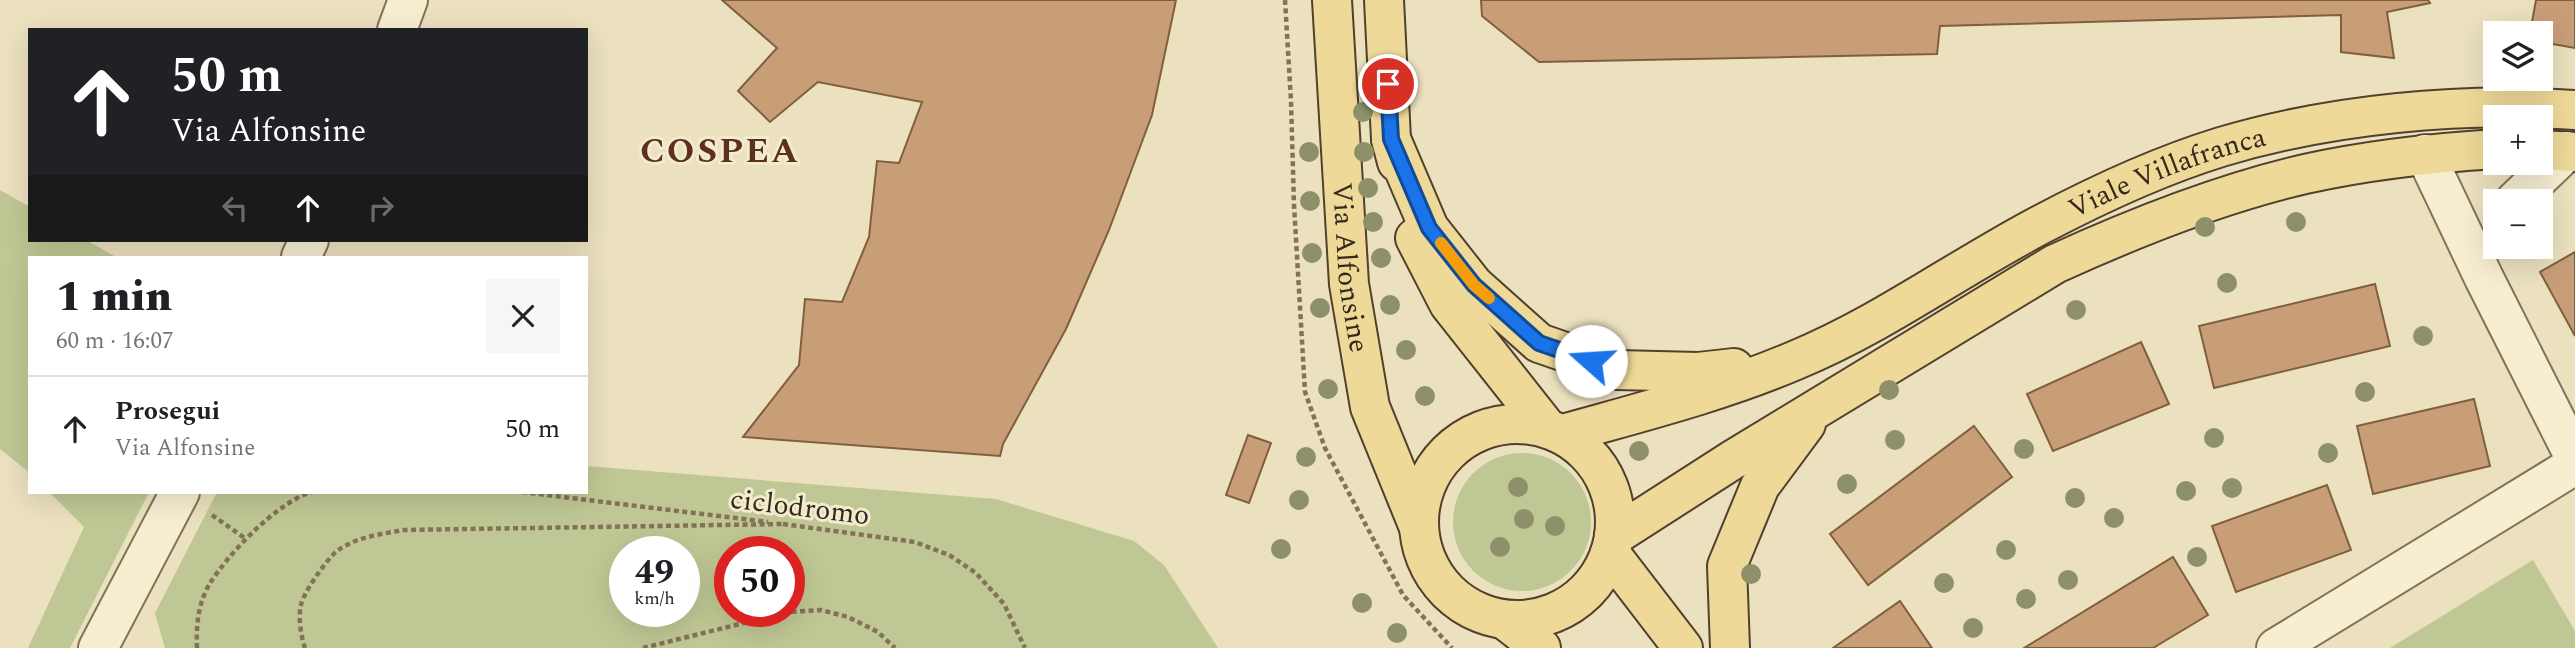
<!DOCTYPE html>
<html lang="it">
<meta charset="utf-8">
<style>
:root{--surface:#fff;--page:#f6f6f6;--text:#202124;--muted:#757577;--line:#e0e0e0}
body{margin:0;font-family:Spectral,serif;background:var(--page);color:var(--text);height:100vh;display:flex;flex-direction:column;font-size:26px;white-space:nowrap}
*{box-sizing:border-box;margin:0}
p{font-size:23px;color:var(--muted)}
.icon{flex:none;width:38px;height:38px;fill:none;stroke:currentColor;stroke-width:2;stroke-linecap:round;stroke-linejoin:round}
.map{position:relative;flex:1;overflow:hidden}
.panel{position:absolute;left:28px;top:256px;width:560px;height:238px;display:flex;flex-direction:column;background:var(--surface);border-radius:0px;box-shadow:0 7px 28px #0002}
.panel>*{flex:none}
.top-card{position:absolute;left:28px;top:28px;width:560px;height:214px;border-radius:0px;box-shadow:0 7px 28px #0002;background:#202124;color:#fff;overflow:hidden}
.controls{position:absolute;left:2483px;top:21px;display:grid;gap:14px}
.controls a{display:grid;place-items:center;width:70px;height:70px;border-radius:0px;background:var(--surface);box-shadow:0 7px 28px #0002;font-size:35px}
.speed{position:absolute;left:609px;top:536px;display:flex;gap:14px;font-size:35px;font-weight:700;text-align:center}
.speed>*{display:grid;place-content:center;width:91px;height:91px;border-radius:50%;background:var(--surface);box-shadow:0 7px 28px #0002;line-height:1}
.speed small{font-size:18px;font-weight:400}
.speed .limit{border:10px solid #d22;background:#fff;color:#111}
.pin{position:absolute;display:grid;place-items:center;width:60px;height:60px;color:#fff;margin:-30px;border:4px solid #fff;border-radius:50%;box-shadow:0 2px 7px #0007}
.me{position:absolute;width:77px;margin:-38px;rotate:289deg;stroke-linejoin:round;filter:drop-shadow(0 0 5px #0008)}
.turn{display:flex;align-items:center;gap:24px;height:147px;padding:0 28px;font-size:32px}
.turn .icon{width:91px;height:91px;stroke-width:2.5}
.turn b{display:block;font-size:49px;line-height:60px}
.lanes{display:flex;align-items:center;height:66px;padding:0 28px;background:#0003;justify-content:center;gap:35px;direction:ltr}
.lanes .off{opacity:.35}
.round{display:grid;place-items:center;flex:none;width:74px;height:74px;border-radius:0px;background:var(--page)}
.overview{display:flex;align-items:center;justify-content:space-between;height:119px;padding:0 28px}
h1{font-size:42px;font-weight:800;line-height:52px}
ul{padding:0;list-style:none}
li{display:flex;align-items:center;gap:21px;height:105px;padding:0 28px;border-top:2px solid var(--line)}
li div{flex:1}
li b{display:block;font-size:26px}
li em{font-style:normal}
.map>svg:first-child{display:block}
</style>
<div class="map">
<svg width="2575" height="648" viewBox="0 0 2575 648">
<rect width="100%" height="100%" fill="#ebe1bf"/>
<!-- green -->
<g fill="#bfc894" fill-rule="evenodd">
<polygon points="0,190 30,207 30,240 86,240 116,257 30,257 30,473 0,449"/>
<circle cx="1522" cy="522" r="69"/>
<path d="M586,466L996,499L1134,541L1164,565L1218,648H165L155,613L217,492H586ZM625,551H684V611H625ZM730,551H789V611H730Z"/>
<polygon points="49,492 149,492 70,648 28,648 84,527"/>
<polygon points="2533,560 2575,631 2575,648 2390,648"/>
</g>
<!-- building -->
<g fill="#c89e77" stroke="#815e40" stroke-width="2">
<polygon points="722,0 1176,0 1152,115 1109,230 1066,329 1003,444 1000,456 743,437 799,365 805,299 842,302 869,237 877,161 899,163 922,102 818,82 770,122 738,91 777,48"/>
<polygon points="1481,0 2428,0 2430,3 2387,12 2394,58 2341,52 2341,15 1940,26 1937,54 1539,62 1482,16"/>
<polygon points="2536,0 2575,0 2575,48 2541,42 2541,33 2530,33"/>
<polygon points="2575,252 2575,336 2540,272"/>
<polygon points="2375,284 2390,346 2214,388 2199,326"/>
<polygon points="2141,342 2169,404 2053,451 2027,394"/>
<polygon points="2474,399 2490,466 2373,494 2357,426"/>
<polygon points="1974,426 2012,477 1868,585 1830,534"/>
<polygon points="1248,435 1271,443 1249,503 1226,495"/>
<polygon points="2327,485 2351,550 2236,592 2212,526"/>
<polygon points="2173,557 2208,615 2153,648 2024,648"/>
<polygon points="1900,601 1932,648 1833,648"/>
</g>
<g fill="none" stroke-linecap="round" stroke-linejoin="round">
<defs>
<g id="minor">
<polyline points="397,30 408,0"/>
<polyline points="2425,154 2484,278 2575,458"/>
<polyline points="2515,201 2567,151"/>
<polyline points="301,257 309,240"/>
<polyline points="98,648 180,492"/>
<polyline points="2276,648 2575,465"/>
</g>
<g id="major">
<path id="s1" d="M1332,0L1349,284L1370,407L1418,525"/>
<polyline points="1384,0 1391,139 1397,162"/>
<polyline points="1391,139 1429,228 1474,285 1539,343 1617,370 1698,372 1734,368"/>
<polyline points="2541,150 2575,152"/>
<polyline points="1415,238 1449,304 1547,428"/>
<circle cx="1517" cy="522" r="98"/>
<path id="s2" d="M1563,434C1641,412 1721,392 1796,360C1883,324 1958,268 2042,224C2099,194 2159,166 2221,147C2331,114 2460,102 2575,110"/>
<path d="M1614,536L1734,459L2055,264C2136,227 2219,194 2305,174C2368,160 2432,153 2496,149"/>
<polyline points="1610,553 1683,648"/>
<polyline points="1505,620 1541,648"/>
<polyline points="1730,648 1727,566 1760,486 1806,424"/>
</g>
</defs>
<!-- minor casing -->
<use href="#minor" stroke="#837258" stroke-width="42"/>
<!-- major casing -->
<use href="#major" stroke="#50402d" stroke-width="42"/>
<!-- path -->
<g stroke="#837258" stroke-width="4.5" stroke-dasharray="5 3.5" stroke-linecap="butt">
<polyline points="1285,0 1291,101 1294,205 1305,392 1325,448 1403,595 1452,648"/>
<polyline points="522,492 768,522"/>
<polyline points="212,515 246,539"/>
<polyline points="783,524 915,542 949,555 976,573 1004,604 1025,648"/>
<path d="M197,648C196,626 198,604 209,585C227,555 278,501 312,492"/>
<path d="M305,648C301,637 298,617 301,605C303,593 327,559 337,551C356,537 381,534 404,530L784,524"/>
<polyline points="643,648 788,612 821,610 848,617 878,632 895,648"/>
</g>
<!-- minor -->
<use href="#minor" stroke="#f7eed2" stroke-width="38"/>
<!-- major -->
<use href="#major" stroke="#eed998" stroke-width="38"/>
</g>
<!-- trees -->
<g fill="#8e906a">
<circle cx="1363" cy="112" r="10"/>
<circle cx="1309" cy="152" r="10"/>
<circle cx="1364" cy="152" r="10"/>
<circle cx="1368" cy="188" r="10"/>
<circle cx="1310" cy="201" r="10"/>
<circle cx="1373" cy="222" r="10"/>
<circle cx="2296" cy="222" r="10"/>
<circle cx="2205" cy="227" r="10"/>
<circle cx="1312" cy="253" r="10"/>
<circle cx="1381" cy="258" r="10"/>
<circle cx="2227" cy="283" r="10"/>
<circle cx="1390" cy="305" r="10"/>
<circle cx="1320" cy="308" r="10"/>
<circle cx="2076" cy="310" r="10"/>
<circle cx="2423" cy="336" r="10"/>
<circle cx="1406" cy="350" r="10"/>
<circle cx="1328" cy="389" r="10"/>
<circle cx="1889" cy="390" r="10"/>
<circle cx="2365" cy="392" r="10"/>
<circle cx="1425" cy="396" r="10"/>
<circle cx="2214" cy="438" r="10"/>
<circle cx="1895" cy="440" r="10"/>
<circle cx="2024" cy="449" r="10"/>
<circle cx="1639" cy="451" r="10"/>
<circle cx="2328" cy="453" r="10"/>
<circle cx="1306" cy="457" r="10"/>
<circle cx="1847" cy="484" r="10"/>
<circle cx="1518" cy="487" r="10"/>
<circle cx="2232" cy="488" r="10"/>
<circle cx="2186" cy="491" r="10"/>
<circle cx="2075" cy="498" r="10"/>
<circle cx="1299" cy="500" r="10"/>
<circle cx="2114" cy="518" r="10"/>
<circle cx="1524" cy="519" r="10"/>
<circle cx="1555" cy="526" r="10"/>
<circle cx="1500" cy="547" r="10"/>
<circle cx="1281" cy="549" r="10"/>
<circle cx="2006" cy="550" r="10"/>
<circle cx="2197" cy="557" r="10"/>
<circle cx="1751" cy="574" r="10"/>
<circle cx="2068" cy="580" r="10"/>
<circle cx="1944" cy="583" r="10"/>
<circle cx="2026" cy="599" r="10"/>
<circle cx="1362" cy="603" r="10"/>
<circle cx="1973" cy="628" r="10"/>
<circle cx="1397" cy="633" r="10"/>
</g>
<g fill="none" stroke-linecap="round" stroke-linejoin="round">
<defs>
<polyline id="route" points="1388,84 1391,139 1429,228 1474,285 1539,343 1591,361"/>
</defs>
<!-- route casing -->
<use href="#route" stroke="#114b97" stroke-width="18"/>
<!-- route -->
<use href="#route" stroke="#1a73e8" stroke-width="12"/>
<!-- slow -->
<polyline stroke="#f59e0b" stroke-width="12" points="1441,243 1474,285 1489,298"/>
</g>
<g text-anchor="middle" stroke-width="6" stroke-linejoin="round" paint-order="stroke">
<!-- street labels -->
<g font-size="28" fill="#33291c" stroke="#f3ebce">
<text dy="10" stroke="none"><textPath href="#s2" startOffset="662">Viale Villafranca</textPath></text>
<text dy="10" stroke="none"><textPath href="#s1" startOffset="268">Via Alfonsine</textPath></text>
<text transform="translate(800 506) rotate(7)" y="10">ciclodromo</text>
</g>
<!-- district labels -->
<g font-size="35" font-weight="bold" letter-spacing="2" fill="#5d2f1e" stroke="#f3ebce">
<text x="720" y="162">COSPEA</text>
</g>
</g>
</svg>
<div class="controls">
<a><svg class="icon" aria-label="layers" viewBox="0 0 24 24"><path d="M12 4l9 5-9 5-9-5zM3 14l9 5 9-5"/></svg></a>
<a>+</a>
<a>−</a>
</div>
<div class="speed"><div>49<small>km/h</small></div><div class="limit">50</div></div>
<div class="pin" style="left:1388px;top:84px;background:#d93025"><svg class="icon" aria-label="arrive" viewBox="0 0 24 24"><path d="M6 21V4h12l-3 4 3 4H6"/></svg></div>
<svg class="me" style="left:1591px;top:361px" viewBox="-20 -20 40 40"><circle r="19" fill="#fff"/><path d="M0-13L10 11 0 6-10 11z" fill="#1a73e8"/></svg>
<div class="top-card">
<div class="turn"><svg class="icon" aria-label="ahead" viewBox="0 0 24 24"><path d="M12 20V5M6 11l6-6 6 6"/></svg><div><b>50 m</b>Via Alfonsine</div></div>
<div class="lanes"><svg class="icon off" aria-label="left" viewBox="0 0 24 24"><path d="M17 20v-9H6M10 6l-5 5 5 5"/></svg><svg class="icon" aria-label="ahead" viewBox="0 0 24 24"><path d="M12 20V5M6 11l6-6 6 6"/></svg><svg class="icon off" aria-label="right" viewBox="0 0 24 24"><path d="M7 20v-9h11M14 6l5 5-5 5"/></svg></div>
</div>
<section class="panel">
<div class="overview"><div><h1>1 min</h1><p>60 m · 16:07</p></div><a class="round"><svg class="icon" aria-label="close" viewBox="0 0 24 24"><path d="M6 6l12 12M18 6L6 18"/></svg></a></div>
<ul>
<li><svg class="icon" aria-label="ahead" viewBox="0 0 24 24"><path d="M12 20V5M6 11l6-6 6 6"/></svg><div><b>Prosegui</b><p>Via Alfonsine</p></div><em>50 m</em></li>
</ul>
</section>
</div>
